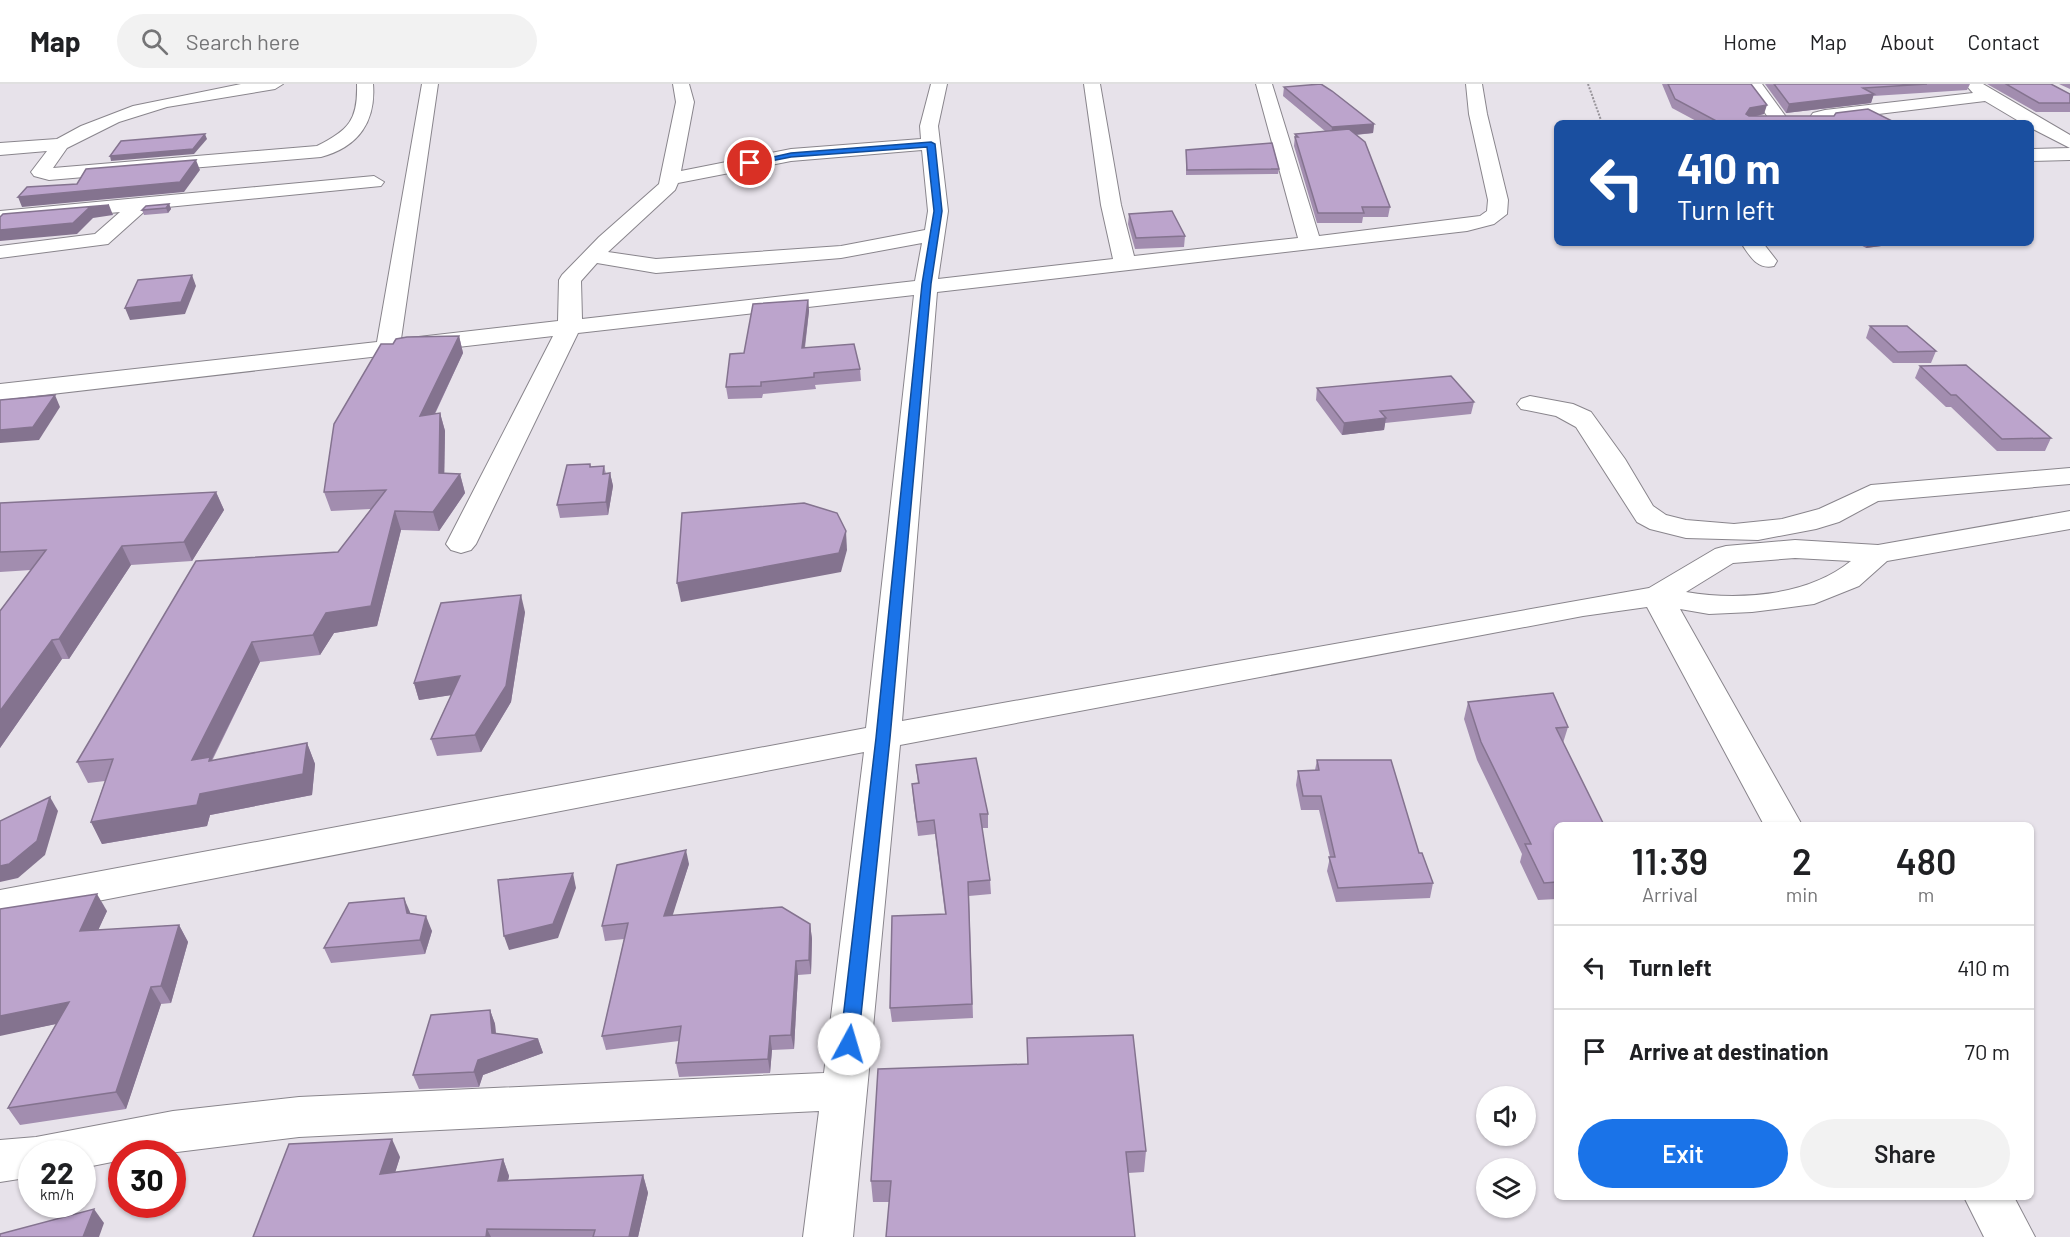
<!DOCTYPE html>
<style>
:root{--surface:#fff;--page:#f2f2f2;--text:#202124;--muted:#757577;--line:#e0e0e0;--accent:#1a73e8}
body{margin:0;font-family:Barlow,sans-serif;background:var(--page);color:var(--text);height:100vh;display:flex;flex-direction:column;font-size:22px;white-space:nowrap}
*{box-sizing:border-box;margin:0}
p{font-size:20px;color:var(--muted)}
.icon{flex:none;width:33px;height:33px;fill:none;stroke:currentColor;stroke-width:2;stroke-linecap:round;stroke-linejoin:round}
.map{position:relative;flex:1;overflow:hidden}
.details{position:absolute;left:1554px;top:738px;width:480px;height:378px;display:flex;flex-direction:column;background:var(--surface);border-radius:9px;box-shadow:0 2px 4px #0004}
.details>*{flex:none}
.top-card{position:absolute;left:1554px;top:36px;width:480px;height:126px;border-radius:9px;box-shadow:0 2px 4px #0004;background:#1a4fa0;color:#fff;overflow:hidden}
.buttons{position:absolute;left:1476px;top:1002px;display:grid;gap:12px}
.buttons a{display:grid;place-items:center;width:60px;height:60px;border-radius:50%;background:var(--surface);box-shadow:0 2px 4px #0004;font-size:30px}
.speed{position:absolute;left:18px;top:1056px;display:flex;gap:12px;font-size:30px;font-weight:700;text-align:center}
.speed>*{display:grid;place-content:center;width:78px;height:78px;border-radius:50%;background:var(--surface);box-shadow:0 2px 4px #0004;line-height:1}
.speed small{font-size:15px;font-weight:400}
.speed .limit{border:9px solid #d22;background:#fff;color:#111}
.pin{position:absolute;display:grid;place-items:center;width:51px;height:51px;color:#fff;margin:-26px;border:3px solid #fff;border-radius:50%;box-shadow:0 2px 6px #0007}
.me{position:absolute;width:66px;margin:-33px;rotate:6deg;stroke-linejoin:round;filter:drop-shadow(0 0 4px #0008)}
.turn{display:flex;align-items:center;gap:21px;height:126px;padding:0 24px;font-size:27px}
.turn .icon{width:78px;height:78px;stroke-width:2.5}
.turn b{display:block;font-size:42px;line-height:51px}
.eta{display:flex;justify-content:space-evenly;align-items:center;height:102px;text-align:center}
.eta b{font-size:36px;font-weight:600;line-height:42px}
.cta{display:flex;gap:12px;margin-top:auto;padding:12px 24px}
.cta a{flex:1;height:69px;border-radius:36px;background:var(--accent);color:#fff;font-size:24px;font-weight:600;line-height:69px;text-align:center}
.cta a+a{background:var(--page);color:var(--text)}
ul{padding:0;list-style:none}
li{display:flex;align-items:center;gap:18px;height:84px;padding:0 24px;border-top:2px solid var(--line)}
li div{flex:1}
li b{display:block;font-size:22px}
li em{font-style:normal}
header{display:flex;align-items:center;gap:36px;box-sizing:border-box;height:84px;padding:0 30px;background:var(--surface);border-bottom:2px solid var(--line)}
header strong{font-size:28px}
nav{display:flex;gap:33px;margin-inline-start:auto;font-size:21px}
.search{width:420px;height:54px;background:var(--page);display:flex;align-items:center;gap:15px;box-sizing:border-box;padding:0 21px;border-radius:33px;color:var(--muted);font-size:22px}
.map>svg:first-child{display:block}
</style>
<header>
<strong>Map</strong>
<div class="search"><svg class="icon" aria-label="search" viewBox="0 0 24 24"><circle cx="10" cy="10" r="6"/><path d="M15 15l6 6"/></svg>Search here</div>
<nav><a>Home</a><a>Map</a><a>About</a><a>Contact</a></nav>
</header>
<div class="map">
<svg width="2070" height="1153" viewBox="0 0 2070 1153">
<rect width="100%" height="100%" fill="#e7e2ea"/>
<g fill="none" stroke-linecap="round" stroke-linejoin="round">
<defs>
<g id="minor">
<path d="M241,0H283L275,5L167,23L119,38L67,64L53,84L317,62C349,46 358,36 357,0H373C376,37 359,63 321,73L49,96L34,92L31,88L47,67L0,71V59L57,55L81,42L133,22Z"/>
<path d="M422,0H438L401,255L558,237L559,196L562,191L599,153L659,100L676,18L673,0H689L694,18L681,87L791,65L921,55L920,42L931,0H947L938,42L948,127L938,195L1113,175L1101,121L1084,0H1100L1121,121L1134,172L1298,154L1256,0H1272L1319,152L1480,132L1487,127L1488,116L1469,30L1466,0H1482L1487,30L1508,116L1507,130L1494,140L1467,147L937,208L902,637L1649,504L1715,465L1726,462L1795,456L1878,461L2070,427V445L1887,477L1859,502L1814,520L1752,528L1709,530L1680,525L1802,741H1764L1647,523L1583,532L900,661L853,1153H803L819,1027L299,1053L161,1070H122V1076L82,1084V1070H32V1093L0,1098V1056L36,1053L173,1027L299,1013L824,989L864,668L0,836V806L866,644L914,211L578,249L476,460L471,466L461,469L451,466L446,460L553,252L0,316V300L377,258ZM922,66L928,127L925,146L841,162L656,175L608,168L675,106L678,99L791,77ZM922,159L915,197L582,235L581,197L597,179L656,189L841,174ZM1795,474L1851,477C1808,512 1739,517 1686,508L1733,479Z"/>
<polygon points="1745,0 1762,0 1789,37 1787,39 1772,39"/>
<polygon points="1965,0 1983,0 2070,51 2070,76 2031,77 2031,65 2070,64 2031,44 2031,39 2022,39 1985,17 1829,36 1831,39 1813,39 1810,33 1813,29 1825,26 1973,9"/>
<polygon points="374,92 384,98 381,102 147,125 108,160 0,174 0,162 95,150 120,128 0,139 0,127"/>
<path d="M1741,159H1763L1777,177L1774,182C1757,186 1750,172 1741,159Z"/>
<polygon points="1530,312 1573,320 1591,328 1625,375 1653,422 1666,431 1686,436 1734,440 1782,435 1819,425 1871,401 2070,384 2070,400 1878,417 1839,438 1816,445 1758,456 1686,454 1650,445 1637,438 1576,343 1556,332 1521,325 1517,320 1521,315"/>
<polygon points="1964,1113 2014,1113 2035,1153 1984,1153"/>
</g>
</defs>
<!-- minor casing -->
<use href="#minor" stroke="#89858c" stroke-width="2"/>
<!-- path -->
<polyline stroke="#979399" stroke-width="2" stroke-dasharray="2 1.5" stroke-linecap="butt" points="1588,0 1602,39"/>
<!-- minor -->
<use href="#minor" fill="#fff" fill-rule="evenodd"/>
</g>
<!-- wall -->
<g fill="#a28daf">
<polygon points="1662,0 1751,0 1764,30 1756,32 1896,39 1700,39 1672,24"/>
<polygon points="1765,0 1970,0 1967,6 1873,12 1871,19 1786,29"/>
<polygon points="1987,0 2051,0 2070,10 2070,28 2036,28"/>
<polygon points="2059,0 2070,0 2070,5"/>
<polygon points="1284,3 1374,40 1373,49 1356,51 1390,123 1388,133 1363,133 1362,139 1317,139 1294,62 1295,50 1325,47 1283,12"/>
<polygon points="1186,66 1279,85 1278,90 1186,91"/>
<polygon points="169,120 171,125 168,129 144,131 142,126"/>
<polygon points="1129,130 1185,152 1184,163 1135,165 1128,140"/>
<polygon points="1857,159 1904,159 1866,164"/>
<polygon points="808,216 809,227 805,264 860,285 861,297 815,301 816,305 763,310 762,314 728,315 726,303 744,269"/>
<polygon points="1870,242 1936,267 1931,279 1893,279 1866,254"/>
<polygon points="459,252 463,269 435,330 440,329 445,347 444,390 460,390 465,409 439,447 401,446 377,542 334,549 320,571 260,578 212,677 307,659 315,680 312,711 210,731 207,742 102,760 91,738 105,697 88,699 77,678 338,468 371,425 331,427 324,408 393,260"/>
<polygon points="1920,282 2051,354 2045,367 1997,367 1951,323 1946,323 1915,294"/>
<polygon points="1317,304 1474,318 1471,330 1385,339 1384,346 1342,351 1316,316"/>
<polygon points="590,380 591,383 604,382 606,390 610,389 613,402 608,431 560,434 557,421"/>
<polygon points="216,408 224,426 192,477 131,481 69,575 62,575 0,664 0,527 31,486 0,488 0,419"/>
<polygon points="525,528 511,618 481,668 437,672 431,655 451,611 419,616 414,599"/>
<polygon points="1468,618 1568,643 1563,659 1557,741 1557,815 1538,816 1520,778 1522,770 1477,676 1464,635"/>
<polygon points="1317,676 1419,769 1433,799 1430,814 1336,818 1327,787 1330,773 1319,726 1301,726 1296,701 1298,687 1315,686"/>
<polygon points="916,681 988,730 988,744 982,744 990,796 991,810 969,812 973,934 892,938 890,924 945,830 935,750 918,752 913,714 912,700 918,700"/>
<polygon points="689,780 672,831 810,840 812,855 811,890 798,891 794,965 772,966 770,989 679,993 676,979 679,957 606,966 602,952 624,855 605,857 602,842"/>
<polygon points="0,825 107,827 98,846 179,841 188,858 171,919 161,920 126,1025 20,1041 8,1024 56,940 0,951"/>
<polygon points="410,830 432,847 425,870 331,879 324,864"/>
<polygon points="490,926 495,940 496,950 538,955 543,969 483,991 479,1003 419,1005 413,991"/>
<polygon points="1027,954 1146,1067 1144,1088 1128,1089 889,1118 873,1118 871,1097 1028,980"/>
<polygon points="400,1073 395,1088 503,1075 509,1092 508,1096 643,1091 648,1109 638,1153 253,1153"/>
</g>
<!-- shaded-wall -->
<g fill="#84738f">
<polygon points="1874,10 1871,19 1786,29 1789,20"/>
<polygon points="1767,21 1764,30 1747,34 1746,30 1750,24"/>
<polygon points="1374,40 1373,49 1331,53 1332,43"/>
<polygon points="205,50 207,55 194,70 111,77 110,72"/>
<polygon points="196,76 200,86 184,108 22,123 18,113"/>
<polygon points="169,120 171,125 168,129 166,124"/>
<polygon points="109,121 113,131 93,134 77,150 0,157 0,146 89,124"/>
<polygon points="1868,159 1904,159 1866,164"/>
<polygon points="192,191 196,202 185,230 130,236 125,224"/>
<polygon points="808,216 809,227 803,276 802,264"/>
<polygon points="459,252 463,269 425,350 420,332"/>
<polygon points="55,311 60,323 39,356 0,359 0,346"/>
<polygon points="440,329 445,347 444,408 439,389"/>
<polygon points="1386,334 1384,346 1342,351 1344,339"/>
<polygon points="610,389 613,402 608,431 606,418"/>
<polygon points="460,390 465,409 439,447 433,428"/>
<polygon points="216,408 224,426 192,477 184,458"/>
<polygon points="395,427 401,446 377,542 334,549 320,571 313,551 326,529"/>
<polygon points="846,447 847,466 841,488 681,518 677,499"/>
<polygon points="122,462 131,481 69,575 59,555"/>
<polygon points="521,511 525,528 511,618 481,668 475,651"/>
<polygon points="52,556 62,575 0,664 0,627"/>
<polygon points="252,558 260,578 211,677 192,676"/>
<polygon points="460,592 465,609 419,616 414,599"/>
<polygon points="307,659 315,680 312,711 210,731 207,742 102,760 91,738 200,710"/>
<polygon points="50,713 58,727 45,771 18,794 0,798 0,782"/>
<polygon points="686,766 689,780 668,846 664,832"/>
<polygon points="573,789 576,804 558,854 509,866 504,852"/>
<polygon points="97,810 107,827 90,864 80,847"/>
<polygon points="404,814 410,828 412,843 407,829"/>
<polygon points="426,832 432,847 425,870 420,856"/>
<polygon points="810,840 812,855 811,890 809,876"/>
<polygon points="179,841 188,858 171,919 161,902"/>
<polygon points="796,877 798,891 794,965 791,951"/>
<polygon points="151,903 161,920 126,1025 116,1008"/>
<polygon points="69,918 79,935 0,952 0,932"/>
<polygon points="490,926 495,940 497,964 492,949"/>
<polygon points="770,952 772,966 770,989 768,975"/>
<polygon points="538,955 543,969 483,991 479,1003 474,988 478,976"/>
<polygon points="392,1055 400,1073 389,1108 380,1090"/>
<polygon points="503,1075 509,1092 505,1114 498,1097"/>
<polygon points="643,1091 648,1109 638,1153 629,1153"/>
<polygon points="94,1125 104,1139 99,1153 83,1153"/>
<polygon points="487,1145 491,1153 486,1153"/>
</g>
<!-- building -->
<g fill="#bca4cc" stroke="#84738f" stroke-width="1.5">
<polygon points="1321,0 1332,7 1374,40 1332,43 1284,3"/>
<polygon points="1668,0 1751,0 1767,21 1750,24 1746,30 1749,32 1834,32 1836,29 1868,25 1896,39 1720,39 1675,15"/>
<polygon points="1774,0 1927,0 1863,4 1874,10 1789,20"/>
<polygon points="2006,0 2051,0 2070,10 2070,19 2039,19"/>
<polygon points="1349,45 1365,58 1390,123 1362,123 1364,129 1318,129 1295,53 1298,53 1295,50"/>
<polygon points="205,50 193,65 110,72 121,57"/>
<polygon points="1272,59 1279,85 1187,86 1186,66"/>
<polygon points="196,76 180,98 18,113 27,103 77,100 86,85"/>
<polygon points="169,120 166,124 142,126 146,122"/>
<polygon points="109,121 89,124 73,139 0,146 0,133 3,130"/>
<polygon points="1172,127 1185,152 1136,154 1129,130"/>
<polygon points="192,191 181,218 125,224 138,196"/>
<polygon points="808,216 802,264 854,260 860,285 814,289 814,293 761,298 761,302 726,303 730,270 744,269 753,220"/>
<polygon points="1870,242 1907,242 1936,267 1898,268"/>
<polygon points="459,252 420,332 440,329 439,389 460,390 433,428 395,427 371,522 326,529 313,551 252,558 192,676 210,673 209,677 307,659 303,690 200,710 197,721 91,738 113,675 77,678 196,477 338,468 386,406 324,408 334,340 381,260 393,260 396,255 407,253"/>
<polygon points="1966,281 2051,354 2002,355 1956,311 1951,311 1920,282"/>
<polygon points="1451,292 1474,318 1380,327 1386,334 1344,339 1317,304"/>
<polygon points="55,311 33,343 0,346 0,316"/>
<polygon points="590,380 590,383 604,382 603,390 610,389 606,418 557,421 567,381"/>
<polygon points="216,408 184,458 122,462 59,555 52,556 0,627 0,527 46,466 0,468 0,419"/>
<polygon points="804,419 837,429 846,447 839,469 677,499 682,429"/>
<polygon points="521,511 506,602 475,651 431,655 460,592 414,599 441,519"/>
<polygon points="1553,609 1568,643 1556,644 1604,741 1557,741 1557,798 1544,799 1525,760 1531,760 1481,658 1468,618"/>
<polygon points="976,674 988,730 980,730 990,796 968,798 972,920 890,924 892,832 946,830 934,736 917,738 912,700 919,699 916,681"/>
<polygon points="1317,676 1391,676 1419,769 1422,769 1433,799 1338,804 1329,773 1335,773 1321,712 1303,712 1298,687 1319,686"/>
<polygon points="50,713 37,757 9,780 0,782 0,737"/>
<polygon points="686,766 664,832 782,823 810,840 809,876 796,877 791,951 770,952 768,975 676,979 681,942 602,952 628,839 602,842 617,781"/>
<polygon points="573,789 553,840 504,852 498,796"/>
<polygon points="97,810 80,847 179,841 161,902 151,903 116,1008 8,1024 69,918 0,932 0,825"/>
<polygon points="404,814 407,829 426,832 420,856 324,864 349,819"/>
<polygon points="490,926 492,949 538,955 478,976 474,988 413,991 431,931"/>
<polygon points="1133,951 1146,1067 1126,1068 1135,1153 886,1153 891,1097 871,1097 878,985 1028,980 1027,954"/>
<polygon points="392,1055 380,1090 503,1075 498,1097 643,1091 629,1153 593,1153 595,1146 487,1145 486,1153 253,1153 289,1060"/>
<polygon points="94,1125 83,1153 0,1153 0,1150"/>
</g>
<!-- route -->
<polygon fill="#1a73e8" stroke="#114b97" stroke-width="1.5" points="931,58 935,60 942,127 931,200 890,654 858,960 856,965 849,967 843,965 840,960 876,654 922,200 934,127 927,63 791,73 750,81 746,79 791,69"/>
</svg>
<div class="buttons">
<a><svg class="icon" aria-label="sound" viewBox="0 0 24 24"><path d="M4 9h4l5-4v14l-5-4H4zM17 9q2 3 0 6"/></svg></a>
<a><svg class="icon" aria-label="layers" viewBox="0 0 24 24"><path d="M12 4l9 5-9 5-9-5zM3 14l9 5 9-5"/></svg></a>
</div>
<div class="speed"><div>22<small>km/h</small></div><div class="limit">30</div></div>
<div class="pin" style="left:750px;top:79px;background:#d93025"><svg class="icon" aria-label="arrive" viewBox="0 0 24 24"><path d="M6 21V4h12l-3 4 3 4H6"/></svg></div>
<svg class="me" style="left:849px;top:960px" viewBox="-20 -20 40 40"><circle r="19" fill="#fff"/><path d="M0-13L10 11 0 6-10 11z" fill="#1a73e8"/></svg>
<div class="top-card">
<div class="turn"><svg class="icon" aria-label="left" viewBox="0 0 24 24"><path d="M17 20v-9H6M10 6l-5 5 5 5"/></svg><div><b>410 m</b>Turn left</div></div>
</div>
<section class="details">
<div class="eta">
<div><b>11:39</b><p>Arrival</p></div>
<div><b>2</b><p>min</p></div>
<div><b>480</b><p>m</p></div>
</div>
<ul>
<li><svg class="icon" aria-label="left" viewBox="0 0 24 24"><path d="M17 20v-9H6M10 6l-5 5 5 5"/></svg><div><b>Turn left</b></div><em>410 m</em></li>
<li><svg class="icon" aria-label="arrive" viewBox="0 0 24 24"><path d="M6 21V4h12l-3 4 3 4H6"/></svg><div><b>Arrive at destination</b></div><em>70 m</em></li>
</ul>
<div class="cta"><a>Exit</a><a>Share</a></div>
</section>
</div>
